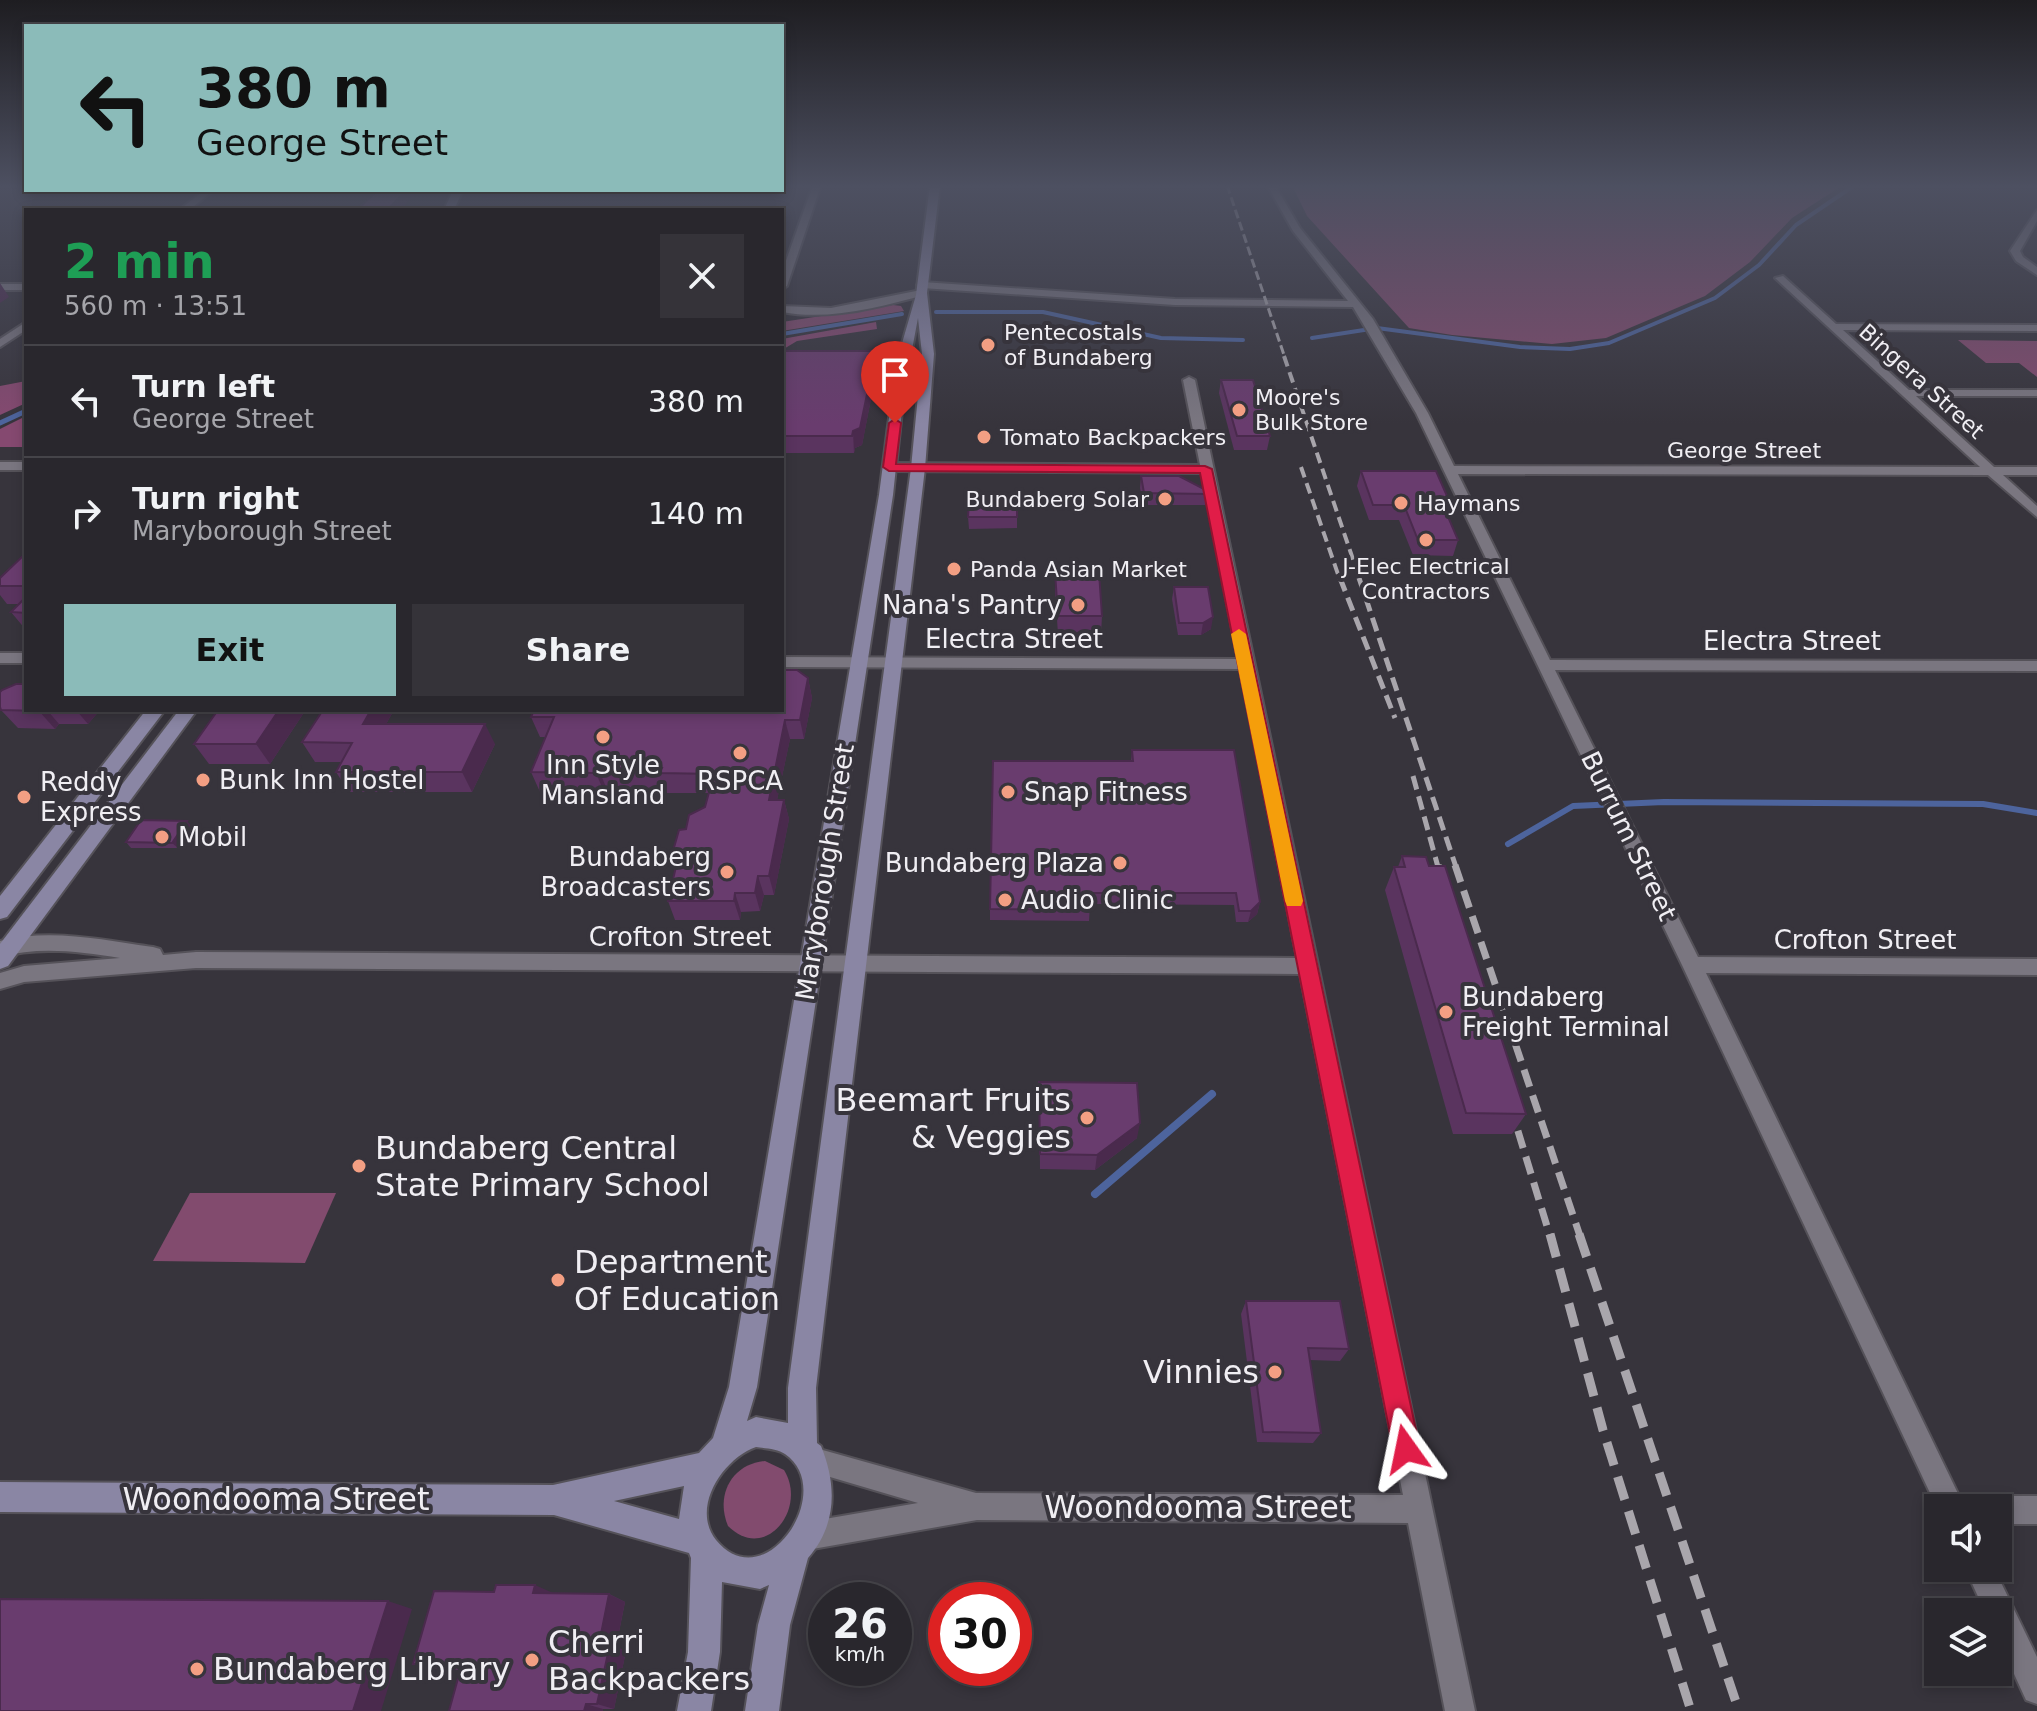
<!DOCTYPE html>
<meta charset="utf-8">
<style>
:root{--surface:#29272d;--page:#353339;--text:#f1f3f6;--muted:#a5a5aa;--line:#454449;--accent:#8bbbb9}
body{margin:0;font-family:"DejaVu Sans",sans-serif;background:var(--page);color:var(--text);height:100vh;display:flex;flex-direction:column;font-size:30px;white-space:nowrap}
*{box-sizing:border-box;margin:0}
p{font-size:26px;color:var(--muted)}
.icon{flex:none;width:44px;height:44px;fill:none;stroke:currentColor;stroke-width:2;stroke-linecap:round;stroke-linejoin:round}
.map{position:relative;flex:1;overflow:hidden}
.drawer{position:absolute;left:24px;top:208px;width:760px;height:504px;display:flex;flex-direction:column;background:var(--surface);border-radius:0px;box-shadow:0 4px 12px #0003,0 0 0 2px var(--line)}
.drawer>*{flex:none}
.hud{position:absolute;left:24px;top:24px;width:760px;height:168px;border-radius:0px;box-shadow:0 4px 12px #0003,0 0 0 2px var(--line);background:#8bbbb9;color:#111;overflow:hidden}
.controls{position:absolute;left:1924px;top:1494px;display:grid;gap:16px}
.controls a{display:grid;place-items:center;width:88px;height:88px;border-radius:0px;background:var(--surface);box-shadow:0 4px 12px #0003,0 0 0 2px var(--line);font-size:40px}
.speed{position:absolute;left:808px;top:1582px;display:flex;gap:16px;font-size:40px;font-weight:700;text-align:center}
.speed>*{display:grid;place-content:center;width:104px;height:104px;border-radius:50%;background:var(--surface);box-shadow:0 4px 12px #0003,0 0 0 2px var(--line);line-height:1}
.speed small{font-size:20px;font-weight:400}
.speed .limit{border:12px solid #d22;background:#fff;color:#111}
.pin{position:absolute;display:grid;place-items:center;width:68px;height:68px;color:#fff;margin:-82px -34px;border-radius:50% 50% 50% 0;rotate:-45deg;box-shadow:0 0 8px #0007}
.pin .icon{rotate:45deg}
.me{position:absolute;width:88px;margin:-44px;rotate:348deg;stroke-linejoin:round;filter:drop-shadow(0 0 6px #0008)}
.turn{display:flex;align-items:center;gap:28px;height:168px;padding:0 40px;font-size:36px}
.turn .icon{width:104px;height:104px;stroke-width:2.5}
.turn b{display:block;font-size:56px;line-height:68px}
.round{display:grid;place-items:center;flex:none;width:84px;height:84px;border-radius:0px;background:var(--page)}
.summary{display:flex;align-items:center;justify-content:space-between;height:136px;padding:0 40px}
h1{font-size:48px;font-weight:600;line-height:60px;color:#1e9e55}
.primary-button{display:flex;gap:16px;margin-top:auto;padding:16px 40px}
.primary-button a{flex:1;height:92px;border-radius:0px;background:var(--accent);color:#111;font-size:32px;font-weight:600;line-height:92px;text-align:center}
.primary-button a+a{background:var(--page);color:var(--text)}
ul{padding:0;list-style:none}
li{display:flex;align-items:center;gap:24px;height:112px;padding:0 40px;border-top:2px solid var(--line)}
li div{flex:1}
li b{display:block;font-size:30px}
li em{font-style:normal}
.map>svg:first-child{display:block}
</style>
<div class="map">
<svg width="2037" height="1711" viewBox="0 0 2037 1711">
<rect width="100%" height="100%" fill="#37343c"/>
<!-- green -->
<g fill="#824b6e">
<polygon points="1292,185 1843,185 1792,218 1750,262 1705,296 1606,338 1552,344 1452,335 1409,328 1307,216"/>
<polygon points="893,305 901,306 904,311 782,331 782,322"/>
<polygon points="1958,340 2037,341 2037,377 2019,363 1986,363"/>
<polygon points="190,1193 336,1193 305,1263 153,1261"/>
<path d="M765,1461L784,1470C808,1509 765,1563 728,1526C715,1495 732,1464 765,1461Z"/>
</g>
<!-- forest -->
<g fill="#854970">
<polygon points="876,322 877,329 797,341 782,350 782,339"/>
<polygon points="26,381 26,403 0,415 0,386"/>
<polygon points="26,416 26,447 0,447 0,429"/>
</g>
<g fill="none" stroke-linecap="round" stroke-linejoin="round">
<!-- stream-far3 -->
<g stroke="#4d649d" stroke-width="4">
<polyline points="936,312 1043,312 1161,338 1243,340"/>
<polyline points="782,334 902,314"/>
<polyline points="1312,338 1377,328 1520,347 1570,349 1609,343 1715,298 1759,265 1796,225 1855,185"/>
</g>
<!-- stream-far2 -->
<polyline stroke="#4d649d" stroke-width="5" points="0,423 26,411"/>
<!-- stream-far1 -->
<polyline stroke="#4d649d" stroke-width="6" points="1508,844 1573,806 1664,802 1983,804 2037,813"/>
<!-- stream -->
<polyline stroke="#4d649d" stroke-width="8" points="1095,1194 1212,1094"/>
<defs>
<g id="street">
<polygon points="813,185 821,185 787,286 782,289 782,272"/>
<polygon points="1267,185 1275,185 1300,228 1373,319 1428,413 1454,466 1980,467 1775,278 1783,276 1836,324 2037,325 2037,331 1843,330 1909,390 2037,390 2037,396 1916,396 1994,467 2037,467 2037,475 2003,475 2037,506 2037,517 1988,475 1458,474 1550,660 2037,661 2037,671 1555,670 1698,957 2037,959 2037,975 1706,973 1965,1508 1938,1508 1938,1510 1682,965 1416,413 1353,307 1175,305 922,288 917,285 922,282 1175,299 1348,301 1293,231"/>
<polygon points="205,190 214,190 189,210 179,210"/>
<polygon points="2037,210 2037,221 2020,251 2023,257 2037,267 2037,275 2016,261 2010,251"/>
<rect x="0" y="284" width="26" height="6"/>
<path d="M921,290L925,291V295C879,307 829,321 782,312V306L831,308Z"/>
<polygon points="26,322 26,330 0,347 0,339"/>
<path d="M1189,377L1195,380L1475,1711H1445L1408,1523L977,1520L807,1550L797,1546L793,1536L797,1526L807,1522L918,1503L803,1469L799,1460L803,1451L812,1447L976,1493L1403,1495L1300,974L196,968L24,982L0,989V973L24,966L120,958C80,952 40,946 0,957V941C50,928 103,940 153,947L160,949L163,955L196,952L1297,958L1240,669L782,667V657L1238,659L1202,473L889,471L883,467L889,463L1200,465L1183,380Z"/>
<rect x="0" y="462" width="26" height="8"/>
<rect x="0" y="653" width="26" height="10"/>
<polygon points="1998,1496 2037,1496 2037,1524 1998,1524 1998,1508 1985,1508 1988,1500"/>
<polygon points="1965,1568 1994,1568 2037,1657 2037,1704 2026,1700 1998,1639 1998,1612 1985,1612"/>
</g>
<g id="secondary">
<path d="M930,185H940L927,293L934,354L925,468L816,1388L817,1443L821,1446C837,1485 837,1525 808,1558L790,1625L779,1711H745L758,1625L769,1585L760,1589L722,1582L720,1652L711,1711H677L688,1652L691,1558L689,1553L554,1515L0,1512V1482L553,1485L699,1453L713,1438L729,1387L879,495L896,364L916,295ZM918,318L922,354L911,468L788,1388V1423L756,1417L747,1421L757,1387L893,495L904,392ZM756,1447C765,1448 778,1449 785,1454C838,1490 765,1600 716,1540C690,1507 724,1458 756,1447ZM684,1486L679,1519L614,1501Z"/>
<polygon points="453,190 463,190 454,210 444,210"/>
<polygon points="146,710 165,710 7,917 0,919 0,896"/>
<polygon points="179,710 197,710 8,966 0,969 0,944"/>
</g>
</defs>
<!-- street casing -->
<use href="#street" stroke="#555259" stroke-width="4"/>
<!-- secondary casing -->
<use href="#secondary" stroke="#555259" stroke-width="4"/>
<!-- street -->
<use href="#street" fill="#7a7680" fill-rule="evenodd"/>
<!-- secondary -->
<use href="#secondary" fill="#8a86a4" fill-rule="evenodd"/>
<!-- rail-far4 -->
<polyline stroke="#a9a6ac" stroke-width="3" stroke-dasharray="9 4" stroke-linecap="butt" points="1227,185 1285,358"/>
<!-- rail-far3 -->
<g stroke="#a9a6ac" stroke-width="4" stroke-dasharray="11 6" stroke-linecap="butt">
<polyline points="1284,356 1360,580"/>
<polyline points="1301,467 1340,580"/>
</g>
<!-- rail-far2 -->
<g stroke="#a9a6ac" stroke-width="5" stroke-dasharray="14 7" stroke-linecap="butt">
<polyline points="1340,578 1395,718"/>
<polyline points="1359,578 1456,867"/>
<polyline points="1413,776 1438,867"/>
</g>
<!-- rail-far1 -->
<g stroke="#a9a6ac" stroke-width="7" stroke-dasharray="18 9" stroke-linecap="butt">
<polyline points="1438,865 1444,887"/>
<polyline points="1455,865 1580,1236"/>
<polyline points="1510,1105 1550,1236"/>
</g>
<!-- rail -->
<g stroke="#a9a6ac" stroke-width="9" stroke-dasharray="24 12" stroke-linecap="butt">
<polyline points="1550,1234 1603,1430 1691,1711"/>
<polyline points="1579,1234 1739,1711"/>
</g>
</g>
<!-- wall -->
<g fill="#5a345f">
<polygon points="782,351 876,351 877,368 862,445 855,448 854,453 782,453"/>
<polygon points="1221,380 1270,436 1267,450 1234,450 1219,393"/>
<polygon points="1361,471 1451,505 1448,516 1458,540 1453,556 1413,555 1399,520 1369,520 1357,486"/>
<polygon points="1141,476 1207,494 1205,505 1143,505 1140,488"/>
<polygon points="1017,500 1017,528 969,529 968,517"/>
<polygon points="26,553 26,630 11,612 20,604 7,604 0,595 0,578"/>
<polygon points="1055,572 1102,616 1101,634 1058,634 1055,590"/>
<polygon points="1174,587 1211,629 1201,635 1178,635 1172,599"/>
<polygon points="808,678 812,698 804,739 790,739 777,800 784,800 789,819 774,895 764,895 760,911 741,912 740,920 675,920 668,901 675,871 671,858 686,829 705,807 709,793 667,793 665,788 606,787 604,792 540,792 531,772 546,737 540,737 531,717"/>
<polygon points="1,710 100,710 88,724 59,724 55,729 18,728"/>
<polygon points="211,710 394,710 386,724 495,744 472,792 349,792 336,772 341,762 315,762 302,742 320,714 303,714 270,764 209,764 194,744 216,714 214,714"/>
<polygon points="1132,750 1260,902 1257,914 1248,922 1236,922 1234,905 1090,904 1089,921 990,920 990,909 1131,761"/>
<polygon points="192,827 178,848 131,848 126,842"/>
<polygon points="1402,856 1429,866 1526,1114 1512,1134 1453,1134 1385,890 1394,867 1398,867"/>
<polygon points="1039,1082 1137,1138 1095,1170 1040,1169"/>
<polygon points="1246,1301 1349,1349 1340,1361 1309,1360 1321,1433 1313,1443 1257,1442 1241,1314"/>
<polygon points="553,1593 609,1594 625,1602 616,1647 626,1651 614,1709 603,1709 603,1711 460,1670 437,1669 413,1664"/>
</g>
<!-- shaded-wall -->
<g fill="#4a2a4d">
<polygon points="407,190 419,190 400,210 387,210"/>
<polygon points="479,190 518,190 515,196 483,200"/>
<polygon points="0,283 9,297 0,303"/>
<polygon points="876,351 877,368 862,445 855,448 854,453 853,431"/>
<polygon points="1213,617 1211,629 1201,635 1203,623"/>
<polygon points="808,678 812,698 804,739 800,720"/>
<polygon points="40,710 47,710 59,724 55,729 39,711"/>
<polygon points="76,710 100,710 88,724"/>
<polygon points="279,710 301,710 303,714 270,764 256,744"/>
<polygon points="371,710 394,710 375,744 363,724"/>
<polygon points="785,720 790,739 773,819 769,800"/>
<polygon points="485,724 495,744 472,792 462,772"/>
<polygon points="598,768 606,787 604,792 596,773"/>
<polygon points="784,800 789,819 774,895 769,876"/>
<polygon points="187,821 192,827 178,848 172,843"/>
<polygon points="758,876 764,895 760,911 755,893"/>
<polygon points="735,893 741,912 740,920 734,901"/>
<polygon points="1260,902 1257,914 1248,922 1251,911"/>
<polygon points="1140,1123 1137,1138 1095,1170 1097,1155"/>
<polygon points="535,1585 553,1593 533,1593"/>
<polygon points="609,1594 625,1602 616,1647 626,1651 614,1709 597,1704 599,1644"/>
<polygon points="388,1601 412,1609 381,1711 353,1711"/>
<polygon points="586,1704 603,1709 603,1711 584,1711"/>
</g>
<!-- building -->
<g fill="#693c6e" stroke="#4a2a4d" stroke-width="2">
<polygon points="378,190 407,190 387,210 357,210"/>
<polygon points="782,351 876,351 860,428 853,431 852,436 782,436"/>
<polygon points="1221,380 1253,380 1270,436 1237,436"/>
<polygon points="1361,471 1436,471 1451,505 1443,505 1458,540 1418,540 1404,505 1373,505"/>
<polygon points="1141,476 1179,476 1206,490 1207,494 1144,493"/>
<polygon points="969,500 1017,500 1017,517 968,517"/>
<polygon points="26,553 26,586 0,586 0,578"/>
<polygon points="1055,572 1099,572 1102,616 1058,616"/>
<polygon points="1174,587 1208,587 1213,617 1203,623 1179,623"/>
<polygon points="26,597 26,613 11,612"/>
<polygon points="782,670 797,670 808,678 800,720 785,720 769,800 784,800 769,876 758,876 755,893 735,893 734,901 668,901 678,858 671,858 679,830 686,829 689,815 705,807 714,774 660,773 662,768 598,768 596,773 531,772 554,717 531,717 534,710 782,710"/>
<polygon points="16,684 26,684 26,710 40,710 39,711 1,710 0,707 0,692 2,690"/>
<polygon points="218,710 279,710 256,744 194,744"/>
<polygon points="323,710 371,710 363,724 485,724 462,772 336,772 352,743 302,742"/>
<polygon points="1132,750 1234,750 1260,902 1251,911 1239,911 1236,893 1089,893 1090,910 990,909 993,761 1133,761"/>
<polygon points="141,820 187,821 172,843 126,842"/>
<polygon points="1402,856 1426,857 1429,866 1445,866 1526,1114 1466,1113 1394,867 1405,867"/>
<polygon points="1039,1082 1137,1083 1140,1123 1097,1155 1040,1154"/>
<polygon points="1246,1301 1340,1301 1349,1349 1308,1348 1321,1433 1263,1432"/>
<polygon points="496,1585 535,1585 533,1593 609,1594 599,1644 610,1644 597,1704 586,1704 584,1711 449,1711 462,1664 413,1664 434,1591 494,1592"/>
<polygon points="0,1599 388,1601 353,1711 0,1711"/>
</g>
<!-- sky -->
<linearGradient id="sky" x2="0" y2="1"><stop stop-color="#1e1d21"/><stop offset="0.44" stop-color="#4d5061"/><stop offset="1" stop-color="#4d5061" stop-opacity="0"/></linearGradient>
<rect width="2037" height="424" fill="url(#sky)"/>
<!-- route -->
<polygon fill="#e11d48" stroke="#92132f" stroke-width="2" points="895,419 901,423 896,464 1205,466 1212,469 1420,1449 1416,1458 1406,1462 1397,1458 1393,1449 1200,473 889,471 883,467 889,423"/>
<!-- slow -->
<polygon fill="#f59e0b" points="1239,629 1246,634 1303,901 1301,906 1287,906 1285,901 1231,634"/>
<!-- markers -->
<g fill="#f39f83" stroke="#37343c" stroke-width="3">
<circle cx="988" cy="345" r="8"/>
<circle cx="1239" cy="410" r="8"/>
<circle cx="984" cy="437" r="8"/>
<circle cx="1165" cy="499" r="8"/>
<circle cx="1401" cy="503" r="8"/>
<circle cx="1426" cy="540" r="8"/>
<circle cx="954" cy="569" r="8"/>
<circle cx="1078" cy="605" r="8"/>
<circle cx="603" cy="737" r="8"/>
<circle cx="740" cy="753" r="8"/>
<circle cx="203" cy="780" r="8"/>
<circle cx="1008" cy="792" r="8"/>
<circle cx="24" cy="797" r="8"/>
<circle cx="162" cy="837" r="8"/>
<circle cx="1120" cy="863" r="8"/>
<circle cx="727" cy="872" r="8"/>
<circle cx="1005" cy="900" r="8"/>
<circle cx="1446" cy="1012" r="8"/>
<circle cx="1087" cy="1118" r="8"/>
<circle cx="359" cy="1166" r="8"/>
<circle cx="558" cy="1280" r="8"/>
<circle cx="1275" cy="1372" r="8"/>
<circle cx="532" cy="1660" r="8"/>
<circle cx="197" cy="1669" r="8"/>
</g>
<g text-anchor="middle" stroke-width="8" stroke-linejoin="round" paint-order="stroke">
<!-- far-poi labels -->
<g font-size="22" fill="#f0eef3" stroke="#37343c" text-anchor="start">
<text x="1004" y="340">Pentecostals<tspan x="1004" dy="25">of Bundaberg</tspan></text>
<text x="1255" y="405">Moore's<tspan x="1255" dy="25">Bulk Store</tspan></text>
<text x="1000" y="445">Tomato Backpackers</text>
<text x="1149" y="507" text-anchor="end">Bundaberg Solar</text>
<text x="1417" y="511">Haymans</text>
<text x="1426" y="574" text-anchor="middle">J-Elec Electrical<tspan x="1426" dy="25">Contractors</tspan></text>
<text x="970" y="577">Panda Asian Market</text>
</g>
<!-- far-street labels -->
<g font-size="22" fill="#f0eef3" stroke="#37343c">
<text transform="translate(1922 381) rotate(42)" y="8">Bingera Street</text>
<text x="1744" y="458">George Street</text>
</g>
<!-- poi labels -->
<g font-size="26" fill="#f0eef3" stroke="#37343c" text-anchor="start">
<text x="1062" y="614" text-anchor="end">Nana's Pantry</text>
<text x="603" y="774" text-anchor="middle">Inn Style<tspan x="603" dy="30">Mansland</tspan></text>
<text x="219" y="789">Bunk Inn Hostel</text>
<text x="740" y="790" text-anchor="middle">RSPCA</text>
<text x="40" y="791">Reddy<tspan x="40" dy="30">Express</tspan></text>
<text x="1024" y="801">Snap Fitness</text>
<text x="178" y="846">Mobil</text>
<text x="711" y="866" text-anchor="end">Bundaberg<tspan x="711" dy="30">Broadcasters</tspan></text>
<text x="1104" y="872" text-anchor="end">Bundaberg Plaza</text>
<text x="1021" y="909">Audio Clinic</text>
<text x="1462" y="1006">Bundaberg<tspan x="1462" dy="30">Freight Terminal</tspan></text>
</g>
<!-- street labels -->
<g font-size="26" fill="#f0eef3" stroke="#37343c">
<text x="1014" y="648">Electra Street</text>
<text x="1792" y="650">Electra Street</text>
<text transform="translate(1629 836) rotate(64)" y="9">Burrum Street</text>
<text transform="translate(825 872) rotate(-81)" y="9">Maryborough Street</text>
<text x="680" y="946">Crofton Street</text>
<text x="1865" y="949">Crofton Street</text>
</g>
<!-- near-poi labels -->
<g font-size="32" fill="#f0eef3" stroke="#37343c" text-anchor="start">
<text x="1071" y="1111" text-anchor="end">Beemart Fruits<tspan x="1071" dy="37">&amp; Veggies</tspan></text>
<text x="375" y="1159">Bundaberg Central<tspan x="375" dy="37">State Primary School</tspan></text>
<text x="574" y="1273">Department<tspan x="574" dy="37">Of Education</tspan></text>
<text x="1259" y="1383" text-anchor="end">Vinnies</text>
<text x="548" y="1653">Cherri<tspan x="548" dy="37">Backpackers</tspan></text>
<text x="213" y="1680">Bundaberg Library</text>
</g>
<!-- near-street labels -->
<g font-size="32" fill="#f0eef3" stroke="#37343c">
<text x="276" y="1510">Woondooma Street</text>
<text x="1198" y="1518">Woondooma Street</text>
</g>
</g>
</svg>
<div class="controls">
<a><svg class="icon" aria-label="sound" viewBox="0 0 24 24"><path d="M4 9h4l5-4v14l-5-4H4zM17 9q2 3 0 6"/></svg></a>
<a><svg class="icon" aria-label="layers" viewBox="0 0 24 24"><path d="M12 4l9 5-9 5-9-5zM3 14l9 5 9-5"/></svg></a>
</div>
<div class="speed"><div>26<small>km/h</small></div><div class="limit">30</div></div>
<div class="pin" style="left:895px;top:423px;background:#d93025"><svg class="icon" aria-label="arrive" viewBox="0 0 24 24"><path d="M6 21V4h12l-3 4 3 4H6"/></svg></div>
<svg class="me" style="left:1406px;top:1449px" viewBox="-20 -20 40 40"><path d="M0-17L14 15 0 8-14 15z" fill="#e11d48" stroke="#fff" stroke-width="4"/></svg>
<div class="hud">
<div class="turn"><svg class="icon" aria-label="left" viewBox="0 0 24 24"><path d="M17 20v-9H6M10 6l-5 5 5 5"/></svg><div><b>380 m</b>George Street</div></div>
</div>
<section class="drawer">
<div class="summary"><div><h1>2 min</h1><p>560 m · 13:51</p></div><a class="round"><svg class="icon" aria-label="close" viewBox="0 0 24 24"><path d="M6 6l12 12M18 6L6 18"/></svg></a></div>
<ul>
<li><svg class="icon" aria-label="left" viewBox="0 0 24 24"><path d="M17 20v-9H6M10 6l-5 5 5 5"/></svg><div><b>Turn left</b><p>George Street</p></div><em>380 m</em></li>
<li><svg class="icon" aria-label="right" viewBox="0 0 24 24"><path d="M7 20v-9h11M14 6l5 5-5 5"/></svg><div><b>Turn right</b><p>Maryborough Street</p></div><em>140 m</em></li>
</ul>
<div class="primary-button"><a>Exit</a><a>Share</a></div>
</section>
</div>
